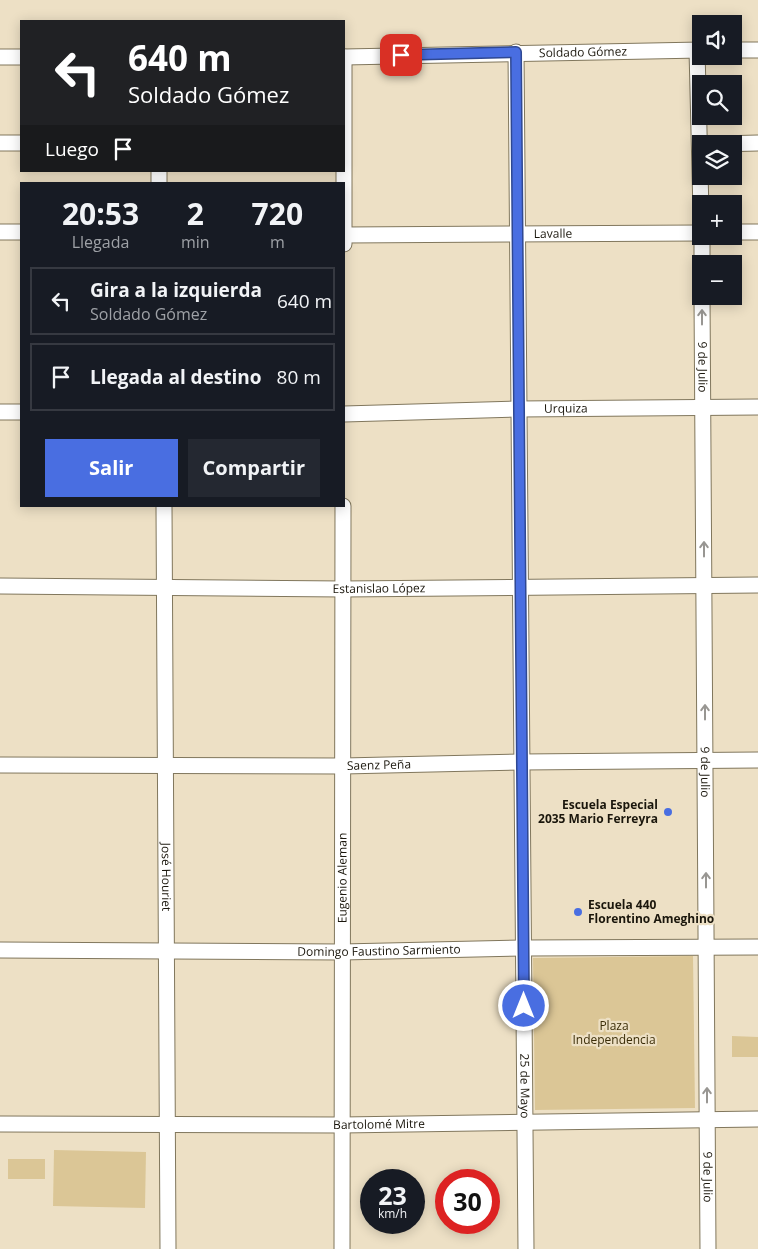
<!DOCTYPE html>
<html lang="es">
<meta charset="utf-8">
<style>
:root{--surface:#171b24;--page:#242831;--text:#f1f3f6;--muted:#9ea1a6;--line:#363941;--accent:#496ee1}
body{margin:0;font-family:"Open Sans",sans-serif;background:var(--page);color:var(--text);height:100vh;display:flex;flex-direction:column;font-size:19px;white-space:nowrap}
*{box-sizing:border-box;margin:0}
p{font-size:16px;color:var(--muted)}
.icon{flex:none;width:28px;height:28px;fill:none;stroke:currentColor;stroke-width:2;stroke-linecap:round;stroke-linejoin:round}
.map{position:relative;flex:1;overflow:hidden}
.sheet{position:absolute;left:20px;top:182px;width:325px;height:325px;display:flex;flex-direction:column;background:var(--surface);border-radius:0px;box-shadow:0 2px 12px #0003}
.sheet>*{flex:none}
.hud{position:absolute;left:20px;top:20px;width:325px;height:152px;border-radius:0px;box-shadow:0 2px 12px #0003;background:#202124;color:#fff;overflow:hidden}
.buttons{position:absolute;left:692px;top:15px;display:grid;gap:10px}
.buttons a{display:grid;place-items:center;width:50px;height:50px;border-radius:0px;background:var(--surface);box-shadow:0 2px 12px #0003;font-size:25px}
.speed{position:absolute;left:360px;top:1169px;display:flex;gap:10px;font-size:25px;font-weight:700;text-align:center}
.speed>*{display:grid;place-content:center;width:65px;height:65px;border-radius:50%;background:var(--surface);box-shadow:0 2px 12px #0003;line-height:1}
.speed small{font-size:12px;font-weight:400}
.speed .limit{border:8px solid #d22;background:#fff;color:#111}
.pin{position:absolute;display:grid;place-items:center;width:42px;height:42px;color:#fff;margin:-21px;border-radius:10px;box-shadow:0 2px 8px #0006}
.me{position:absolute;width:55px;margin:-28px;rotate:0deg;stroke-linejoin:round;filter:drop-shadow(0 0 4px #0008)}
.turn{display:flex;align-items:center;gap:18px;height:105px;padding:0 25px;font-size:22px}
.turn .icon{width:65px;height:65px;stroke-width:2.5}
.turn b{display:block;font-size:35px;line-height:42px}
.then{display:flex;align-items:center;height:48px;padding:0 25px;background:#0003;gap:10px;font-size:19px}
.eta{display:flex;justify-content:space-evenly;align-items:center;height:85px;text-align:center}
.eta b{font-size:30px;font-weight:700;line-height:35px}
.button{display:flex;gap:10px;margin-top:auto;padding:10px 25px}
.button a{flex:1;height:58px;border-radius:0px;background:var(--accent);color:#fff;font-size:20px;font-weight:700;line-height:58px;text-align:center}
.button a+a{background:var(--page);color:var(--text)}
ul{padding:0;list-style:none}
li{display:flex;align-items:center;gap:15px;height:68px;margin:0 10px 8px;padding:0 15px;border:2px solid var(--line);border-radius:0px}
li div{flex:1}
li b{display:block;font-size:19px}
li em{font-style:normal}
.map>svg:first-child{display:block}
</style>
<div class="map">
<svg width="758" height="1249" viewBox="0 0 758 1249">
<rect width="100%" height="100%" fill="#ede0c5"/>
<!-- green -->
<g fill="#dbc696">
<polygon points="693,956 695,1108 535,1110 533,958"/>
<polygon points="732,1036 758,1037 758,1057 732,1057"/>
<polygon points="54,1150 146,1152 145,1208 53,1206"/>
<rect x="8" y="1159" width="37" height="20"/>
</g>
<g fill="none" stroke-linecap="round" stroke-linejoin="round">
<defs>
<g id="minor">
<polyline points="697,50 701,212"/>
<polyline points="734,50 758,50"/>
<path id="s1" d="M516,52L526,1249"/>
<polyline points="0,57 21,57"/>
<path id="s2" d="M344,57L701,50"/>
<polyline points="0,143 21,143"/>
<polyline points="719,144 758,143"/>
<polyline points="159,184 159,171"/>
<polyline points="0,232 21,232"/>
<polyline points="734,232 758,232"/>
<path id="s3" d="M344,235L701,233"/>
<polyline points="702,236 702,264"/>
<polyline points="344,244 344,57"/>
<path id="s4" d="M702,296L708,1249"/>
<polyline points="0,412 21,412"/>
<path id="s5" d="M344,414L519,409L758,407"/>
<path id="s6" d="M164,506L168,1249"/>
<path id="s7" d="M0,586L343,589L758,585"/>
<path id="s8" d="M0,765L343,766L522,762L758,760"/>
<path id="s9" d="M0,950L342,952L524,948L758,947"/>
<path id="s10" d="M0,1124L342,1125L758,1119"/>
<path id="s11" d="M342,1249L343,506"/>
</g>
</defs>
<!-- minor casing -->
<use href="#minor" stroke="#81775d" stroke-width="17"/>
<!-- minor -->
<use href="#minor" stroke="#fff" stroke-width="15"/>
</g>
<!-- one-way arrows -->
<defs><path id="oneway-shaft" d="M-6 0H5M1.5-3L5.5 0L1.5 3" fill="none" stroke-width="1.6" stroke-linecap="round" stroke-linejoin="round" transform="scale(1.25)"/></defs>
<g stroke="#989692">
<use href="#oneway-shaft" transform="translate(702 317) rotate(-90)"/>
<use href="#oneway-shaft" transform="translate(704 549) rotate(-90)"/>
<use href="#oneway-shaft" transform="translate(705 712) rotate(-90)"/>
<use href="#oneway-shaft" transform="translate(706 880) rotate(-90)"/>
<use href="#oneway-shaft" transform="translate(707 1095) rotate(-90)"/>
</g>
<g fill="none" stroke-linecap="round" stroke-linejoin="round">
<defs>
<polyline id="route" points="401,55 516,52 524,1006"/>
</defs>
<!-- route casing -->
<use href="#route" stroke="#2f4892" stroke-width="12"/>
<!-- route -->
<use href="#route" stroke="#496ee1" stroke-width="9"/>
</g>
<!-- markers -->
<g fill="#496ee1" stroke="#ede0c5" stroke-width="2">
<circle cx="668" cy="812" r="5"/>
<circle cx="578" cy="912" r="5"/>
</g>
<g text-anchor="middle" stroke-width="4.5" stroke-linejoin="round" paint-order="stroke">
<!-- street labels -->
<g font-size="12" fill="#1a160c" stroke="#ede0c5">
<text dy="4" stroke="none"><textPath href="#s2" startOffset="239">Soldado Gómez</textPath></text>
<text dy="4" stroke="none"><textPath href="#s3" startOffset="209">Lavalle</textPath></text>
<text dy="4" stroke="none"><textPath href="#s4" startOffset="71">9 de Julio</textPath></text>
<text dy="4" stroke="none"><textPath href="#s5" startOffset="222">Urquiza</textPath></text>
<text dy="4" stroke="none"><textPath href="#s7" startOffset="379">Estanislao López</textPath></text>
<text dy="4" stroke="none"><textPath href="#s8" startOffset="379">Saenz Peña</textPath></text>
<text dy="4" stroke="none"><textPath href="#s4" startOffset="476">9 de Julio</textPath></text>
<text dy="4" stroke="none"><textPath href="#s6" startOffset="371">José Houriet</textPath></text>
<text dy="4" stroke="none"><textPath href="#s11" startOffset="371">Eugenio Aleman</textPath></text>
<text dy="4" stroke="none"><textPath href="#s9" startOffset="379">Domingo Faustino Sarmiento</textPath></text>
<text dy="4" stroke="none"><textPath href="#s1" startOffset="1034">25 de Mayo</textPath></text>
<text dy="4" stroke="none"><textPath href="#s10" startOffset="379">Bartolomé Mitre</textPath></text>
<text dy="4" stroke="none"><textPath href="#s4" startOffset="881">9 de Julio</textPath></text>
</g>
<!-- poi labels -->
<g font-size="12" font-weight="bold" fill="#1a160c" stroke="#ede0c5" text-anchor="end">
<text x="658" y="809">Escuela Especial<tspan x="658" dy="14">2035 Mario Ferreyra</tspan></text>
<text x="588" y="909" text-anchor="start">Escuela 440<tspan x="588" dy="14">Florentino Ameghino</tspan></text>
</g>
<!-- park labels -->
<g font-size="12" fill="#3b2d08" stroke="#ede0c5">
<text x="614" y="1030">Plaza<tspan x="614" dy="14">Independencia</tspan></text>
</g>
</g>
</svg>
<div class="buttons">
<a><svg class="icon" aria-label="sound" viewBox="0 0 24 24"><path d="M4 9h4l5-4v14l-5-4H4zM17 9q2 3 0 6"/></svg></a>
<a><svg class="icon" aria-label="search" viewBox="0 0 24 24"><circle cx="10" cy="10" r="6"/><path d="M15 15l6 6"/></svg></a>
<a><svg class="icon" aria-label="layers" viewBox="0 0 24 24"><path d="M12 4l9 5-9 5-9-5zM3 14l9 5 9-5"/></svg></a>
<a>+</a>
<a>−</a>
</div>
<div class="speed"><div>23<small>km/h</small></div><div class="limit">30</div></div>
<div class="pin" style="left:401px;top:55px;background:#d93025"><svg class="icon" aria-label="arrive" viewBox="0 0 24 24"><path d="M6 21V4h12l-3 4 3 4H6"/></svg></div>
<svg class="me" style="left:524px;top:1006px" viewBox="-20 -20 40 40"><circle r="17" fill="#496ee1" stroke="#fff" stroke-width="3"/><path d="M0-11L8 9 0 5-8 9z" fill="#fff"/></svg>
<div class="hud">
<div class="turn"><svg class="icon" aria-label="left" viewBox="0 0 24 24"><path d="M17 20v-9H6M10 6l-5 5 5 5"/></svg><div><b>640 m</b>Soldado Gómez</div></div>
<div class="then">Luego<svg class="icon" aria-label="arrive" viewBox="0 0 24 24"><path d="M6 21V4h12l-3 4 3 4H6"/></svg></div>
</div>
<section class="sheet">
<div class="eta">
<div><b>20:53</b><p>Llegada</p></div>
<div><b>2</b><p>min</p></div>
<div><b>720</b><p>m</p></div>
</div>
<ul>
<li><svg class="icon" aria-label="left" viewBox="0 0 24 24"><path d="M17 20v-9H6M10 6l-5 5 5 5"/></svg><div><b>Gira a la izquierda</b><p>Soldado Gómez</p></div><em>640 m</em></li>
<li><svg class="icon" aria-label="arrive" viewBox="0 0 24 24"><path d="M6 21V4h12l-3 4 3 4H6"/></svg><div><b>Llegada al destino</b></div><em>80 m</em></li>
</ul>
<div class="button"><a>Salir</a><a>Compartir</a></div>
</section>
</div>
